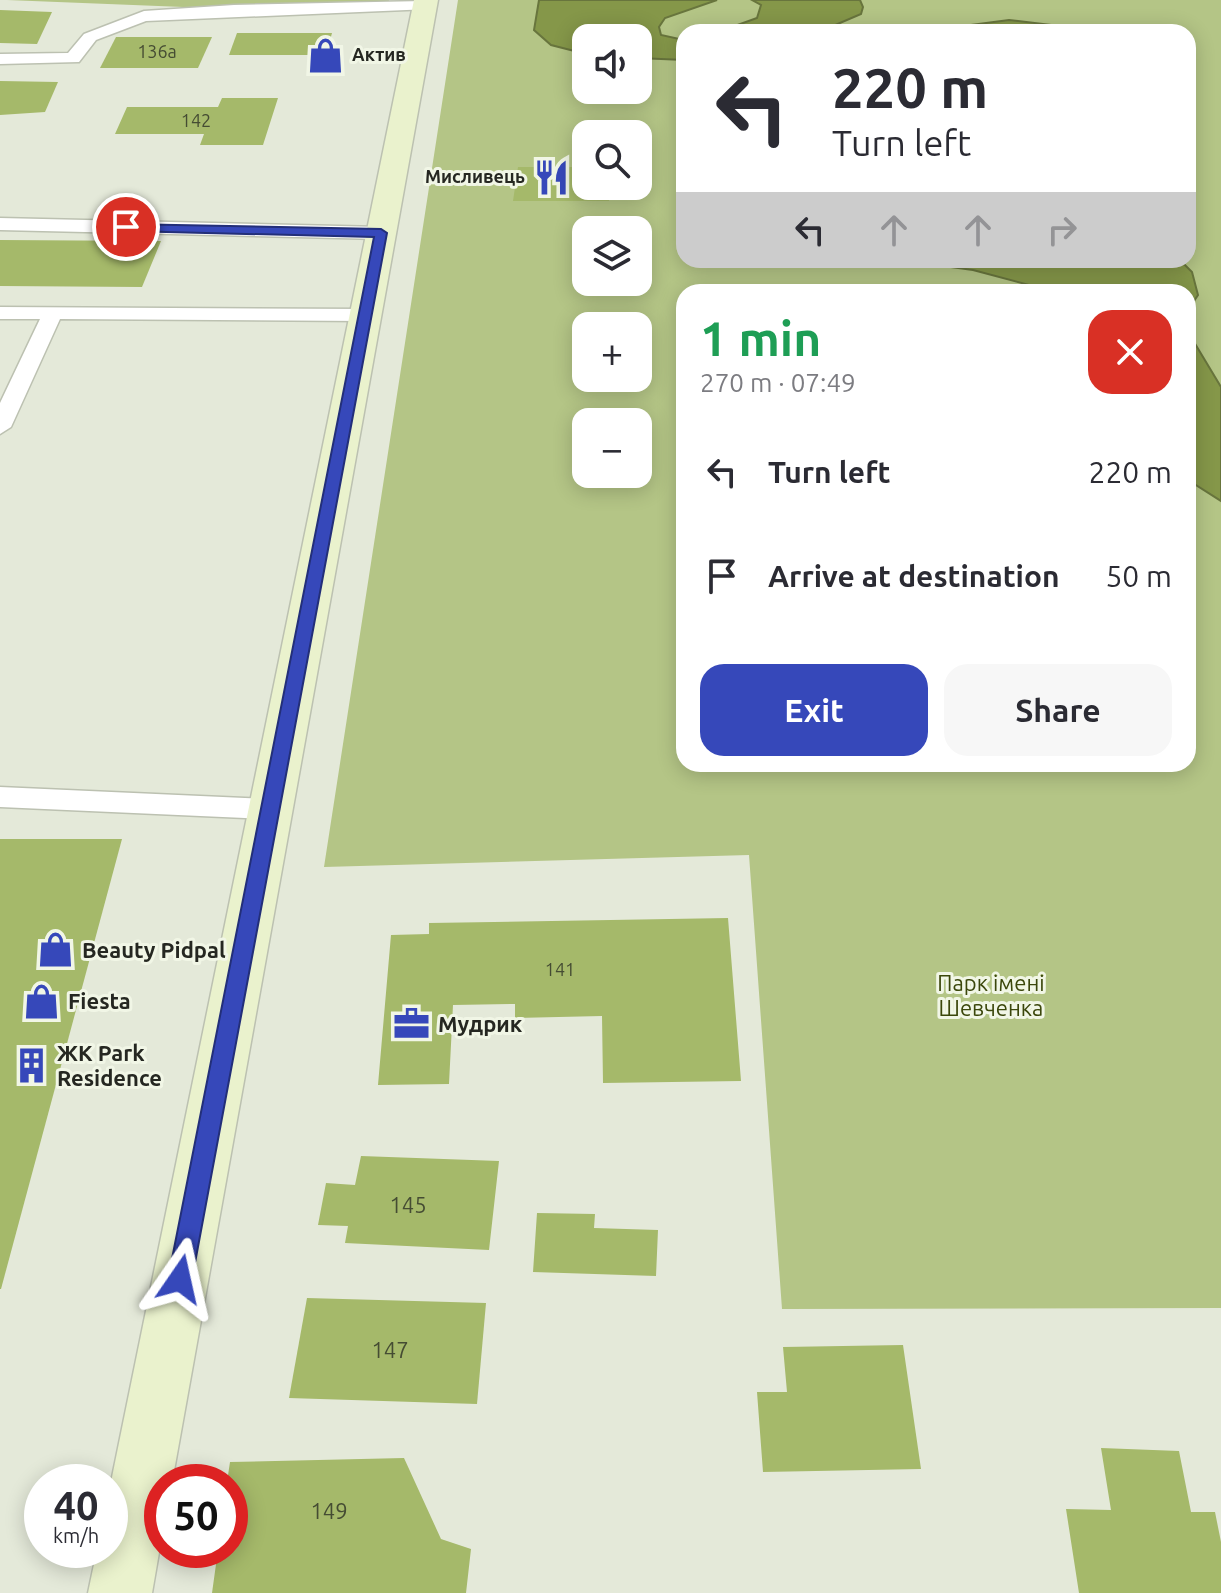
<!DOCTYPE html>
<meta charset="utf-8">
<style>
:root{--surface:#fff;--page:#f7f7f7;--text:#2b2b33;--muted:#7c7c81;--accent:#3648ba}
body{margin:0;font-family:Ubuntu,sans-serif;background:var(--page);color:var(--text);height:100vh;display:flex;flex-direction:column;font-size:30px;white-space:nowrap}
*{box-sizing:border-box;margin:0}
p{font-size:26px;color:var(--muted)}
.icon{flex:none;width:44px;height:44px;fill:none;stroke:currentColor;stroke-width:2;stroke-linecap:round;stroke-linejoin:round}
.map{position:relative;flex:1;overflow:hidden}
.sheet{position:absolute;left:676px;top:284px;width:520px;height:488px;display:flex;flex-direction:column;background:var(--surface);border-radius:24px;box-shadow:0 4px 20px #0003}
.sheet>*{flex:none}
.hud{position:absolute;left:676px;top:24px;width:520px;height:244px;border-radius:24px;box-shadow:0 4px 20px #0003;background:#fff;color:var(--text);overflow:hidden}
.buttons{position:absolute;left:572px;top:24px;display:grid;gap:16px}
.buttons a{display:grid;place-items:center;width:80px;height:80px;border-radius:16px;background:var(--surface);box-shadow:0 4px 20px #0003;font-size:40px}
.speed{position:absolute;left:24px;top:1464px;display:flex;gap:16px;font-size:40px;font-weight:700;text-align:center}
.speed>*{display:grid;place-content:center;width:104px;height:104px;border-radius:50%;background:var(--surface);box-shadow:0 4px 20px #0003;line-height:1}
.speed small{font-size:20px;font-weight:400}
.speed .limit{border:12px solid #d22;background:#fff;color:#111}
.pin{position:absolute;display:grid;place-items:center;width:68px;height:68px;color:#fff;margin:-34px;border:4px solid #fff;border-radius:50%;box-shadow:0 2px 8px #0007}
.me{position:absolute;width:88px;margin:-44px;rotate:11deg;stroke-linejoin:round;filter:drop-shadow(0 0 6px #0008)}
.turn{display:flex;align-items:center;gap:28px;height:168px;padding:0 24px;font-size:36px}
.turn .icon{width:104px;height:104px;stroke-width:2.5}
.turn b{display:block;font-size:56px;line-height:68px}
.lanes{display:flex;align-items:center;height:76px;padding:0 24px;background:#0003;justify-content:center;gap:40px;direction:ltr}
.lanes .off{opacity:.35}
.round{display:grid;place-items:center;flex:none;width:84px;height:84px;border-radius:24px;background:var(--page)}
.overview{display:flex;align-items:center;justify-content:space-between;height:136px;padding:0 24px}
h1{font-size:48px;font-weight:600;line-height:60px;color:#1e9e55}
.button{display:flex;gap:16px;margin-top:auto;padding:16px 24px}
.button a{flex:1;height:92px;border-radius:24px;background:var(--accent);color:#fff;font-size:32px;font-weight:600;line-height:92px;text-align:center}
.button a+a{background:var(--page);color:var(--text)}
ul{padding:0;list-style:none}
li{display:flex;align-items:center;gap:24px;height:104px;padding:0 24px}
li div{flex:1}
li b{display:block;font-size:30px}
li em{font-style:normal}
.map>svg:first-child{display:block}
</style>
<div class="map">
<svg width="1221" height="1593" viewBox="0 0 1221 1593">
<rect width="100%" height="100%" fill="#e4e9d9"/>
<!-- green -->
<g fill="#b4c586" fill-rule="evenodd">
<polygon points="7,0 389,0 388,6 234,9"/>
<path d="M458,0H1221V1308L782,1309L749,855L324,867ZM684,32H1188V260H684ZM586,38H638V90H586ZM586,134H638V186H586ZM586,230H638V282H586ZM684,292H1188V764H684ZM586,326H638V378H586ZM586,422H638V474H586Z"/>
</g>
<!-- water -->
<g fill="#859749" stroke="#68753d" stroke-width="2">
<polygon points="539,0 717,0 665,18 659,27 661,35 684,40 684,60 638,58 638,38 586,38 586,54 551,45 534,30"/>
<polygon points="752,0 860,0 863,7 861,14 819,32 718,32 757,18 761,5"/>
<polygon points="1009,20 1051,25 1062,32 958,32 971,25"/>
<polygon points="899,260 1180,260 1192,272 1198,295 1188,310 1188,292 1055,292 973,270"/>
<polygon points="1188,332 1221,387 1221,501 1188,480"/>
</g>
<!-- building -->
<g fill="#a5b96a">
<polygon points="0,10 52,12 37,44 0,43"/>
<polygon points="237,33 332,33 326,55 229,55"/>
<polygon points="116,37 212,37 198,68 100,68"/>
<polygon points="0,81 58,82 45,112 0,115"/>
<polygon points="222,98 278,98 263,145 200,145 204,134 115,134 127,107 218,107"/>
<polygon points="518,167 586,167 586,186 609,186 609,201 513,201"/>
<polygon points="0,240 161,241 142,287 0,286"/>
<polygon points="0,839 122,839 1,1289 0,1289"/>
<polygon points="728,918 741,1081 603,1083 602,1016 515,1018 515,1004 453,1005 449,1084 378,1085 391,935 429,934 429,923"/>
<polygon points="361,1156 499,1161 489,1250 345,1243 348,1226 318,1225 326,1183 355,1185"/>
<polygon points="537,1213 595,1214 594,1228 658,1230 656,1276 533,1272"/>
<polygon points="307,1298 486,1303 477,1404 289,1398"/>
<polygon points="903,1345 921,1469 763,1472 757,1392 787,1392 783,1347"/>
<polygon points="1101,1448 1179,1451 1191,1512 1215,1512 1221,1542 1221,1593 1079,1593 1066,1509 1111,1510"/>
<polygon points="404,1458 441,1539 471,1549 466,1593 212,1593 218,1550 230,1550 230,1482 227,1482 230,1462"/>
</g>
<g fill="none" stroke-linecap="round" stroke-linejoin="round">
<defs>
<g id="lane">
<polygon points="424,1 432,6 430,9 146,21 96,40 79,62 0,64 0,54 68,53 84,34 144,11 234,5"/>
<polygon points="0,218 381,227 391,233 381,239 0,230"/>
<polygon points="0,307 365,309 375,315 365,321 60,319 11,427 0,434 0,403 40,319 0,319"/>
<polygon points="0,787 270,799 280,802 284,809 280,816 270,819 0,807"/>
</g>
<polygon id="secondary" points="414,0 438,0 172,1482 162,1482 162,1535 152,1593 88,1593 97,1550 110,1550 110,1487"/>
</defs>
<!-- lane casing -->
<use href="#lane" stroke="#bcc1b1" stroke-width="3"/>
<!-- secondary casing -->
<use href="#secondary" stroke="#bcc1b1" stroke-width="3"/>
<!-- lane -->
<use href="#lane" fill="#fff" fill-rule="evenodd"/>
<!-- secondary -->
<use href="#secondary" fill="#eaf2cd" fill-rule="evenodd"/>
</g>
<!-- route -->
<polygon fill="#3648ba" stroke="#232f79" stroke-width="2" points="122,224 381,229 387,233 192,1279 188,1287 180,1290 172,1287 168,1279 374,237 126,231 120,227"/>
<!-- icons -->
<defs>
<symbol id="shop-bare" viewBox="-9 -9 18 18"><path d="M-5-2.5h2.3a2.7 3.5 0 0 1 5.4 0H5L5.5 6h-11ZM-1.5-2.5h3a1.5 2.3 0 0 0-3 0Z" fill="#3648ba" stroke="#f1f6e6" stroke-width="2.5" paint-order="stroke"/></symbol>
<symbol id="restaurant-bare" viewBox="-9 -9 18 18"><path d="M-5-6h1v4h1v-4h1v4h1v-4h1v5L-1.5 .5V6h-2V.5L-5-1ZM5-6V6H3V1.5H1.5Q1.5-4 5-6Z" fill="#3648ba" stroke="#f1f6e6" stroke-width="2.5" paint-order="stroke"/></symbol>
<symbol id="office-bare" viewBox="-9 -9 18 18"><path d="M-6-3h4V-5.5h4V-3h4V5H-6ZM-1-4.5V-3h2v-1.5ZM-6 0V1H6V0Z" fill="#3648ba" stroke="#f1f6e6" stroke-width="2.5" paint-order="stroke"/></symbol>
<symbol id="building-bare" viewBox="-9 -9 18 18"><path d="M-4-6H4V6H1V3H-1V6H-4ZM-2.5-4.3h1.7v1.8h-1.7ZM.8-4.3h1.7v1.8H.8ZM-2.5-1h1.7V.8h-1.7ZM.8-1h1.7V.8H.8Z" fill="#3648ba" stroke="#f1f6e6" stroke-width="2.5" paint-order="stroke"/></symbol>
</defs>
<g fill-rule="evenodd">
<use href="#shop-bare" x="300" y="30" width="51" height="51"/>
<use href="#restaurant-bare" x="526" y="152" width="51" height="51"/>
<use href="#shop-bare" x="30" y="924" width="51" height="51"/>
<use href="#shop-bare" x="16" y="976" width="51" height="51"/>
<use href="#office-bare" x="386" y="998" width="51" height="51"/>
<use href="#building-bare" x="6" y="1040" width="51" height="51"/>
</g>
<g text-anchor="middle" stroke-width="6" stroke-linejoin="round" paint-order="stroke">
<!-- number labels -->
<g font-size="18" fill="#454c33">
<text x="157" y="58">136а</text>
<text x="196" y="127">142</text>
<text x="560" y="976">141</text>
</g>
<!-- far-poi labels -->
<g font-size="18" font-weight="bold" fill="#252721" stroke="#f1f6e6" text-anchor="start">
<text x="352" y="61">Актив</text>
<text x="525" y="183" text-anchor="end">Мисливець</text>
</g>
<!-- poi labels -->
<g font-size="22" font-weight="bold" fill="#252721" stroke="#f1f6e6" text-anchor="start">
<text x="82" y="958">Beauty Pidpal</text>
<text x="68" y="1009">Fiesta</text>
<text x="438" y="1032">Мудрик</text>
<text x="57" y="1061">ЖК Park<tspan x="57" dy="25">Residence</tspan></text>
</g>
<!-- park labels -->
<g font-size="22" fill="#3b470b" stroke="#f1f6e6">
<text x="991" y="991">Парк імені<tspan x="991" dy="25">Шевченка</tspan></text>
</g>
<!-- near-number labels -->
<g font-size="22" fill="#454c33">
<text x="408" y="1213">145</text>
<text x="390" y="1358">147</text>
<text x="329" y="1519">149</text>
</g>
</g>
</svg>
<div class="buttons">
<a><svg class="icon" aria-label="sound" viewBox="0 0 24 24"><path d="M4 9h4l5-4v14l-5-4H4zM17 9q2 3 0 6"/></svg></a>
<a><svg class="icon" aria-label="search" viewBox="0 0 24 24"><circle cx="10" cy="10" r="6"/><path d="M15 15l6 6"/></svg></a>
<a><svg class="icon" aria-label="layers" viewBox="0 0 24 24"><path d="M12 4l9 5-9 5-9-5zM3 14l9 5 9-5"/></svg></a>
<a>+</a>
<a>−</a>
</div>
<div class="speed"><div>40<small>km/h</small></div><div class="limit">50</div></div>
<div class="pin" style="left:126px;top:227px;background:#d93025"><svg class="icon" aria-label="arrive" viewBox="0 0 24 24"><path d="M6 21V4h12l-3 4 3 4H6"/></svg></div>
<svg class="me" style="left:180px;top:1279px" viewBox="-20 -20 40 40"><path d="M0-17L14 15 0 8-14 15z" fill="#3648ba" stroke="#fff" stroke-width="4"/></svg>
<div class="hud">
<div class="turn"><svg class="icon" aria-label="left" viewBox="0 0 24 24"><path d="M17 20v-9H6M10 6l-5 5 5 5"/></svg><div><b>220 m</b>Turn left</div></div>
<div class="lanes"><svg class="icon" aria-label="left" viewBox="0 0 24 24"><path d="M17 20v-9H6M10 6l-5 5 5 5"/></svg><svg class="icon off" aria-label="ahead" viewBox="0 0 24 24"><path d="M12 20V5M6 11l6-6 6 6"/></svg><svg class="icon off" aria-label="ahead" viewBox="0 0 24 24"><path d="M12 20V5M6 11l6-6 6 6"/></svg><svg class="icon off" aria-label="right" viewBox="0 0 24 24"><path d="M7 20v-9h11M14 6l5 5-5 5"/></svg></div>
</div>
<section class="sheet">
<div class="overview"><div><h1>1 min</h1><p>270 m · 07:49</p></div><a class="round" style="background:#d93025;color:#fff"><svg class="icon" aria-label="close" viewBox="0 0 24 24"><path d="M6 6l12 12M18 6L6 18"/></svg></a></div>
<ul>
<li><svg class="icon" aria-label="left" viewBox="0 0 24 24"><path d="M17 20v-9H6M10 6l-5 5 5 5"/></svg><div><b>Turn left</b></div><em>220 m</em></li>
<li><svg class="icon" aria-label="arrive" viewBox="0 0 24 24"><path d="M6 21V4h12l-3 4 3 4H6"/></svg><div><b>Arrive at destination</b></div><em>50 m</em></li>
</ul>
<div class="button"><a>Exit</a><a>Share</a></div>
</section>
</div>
